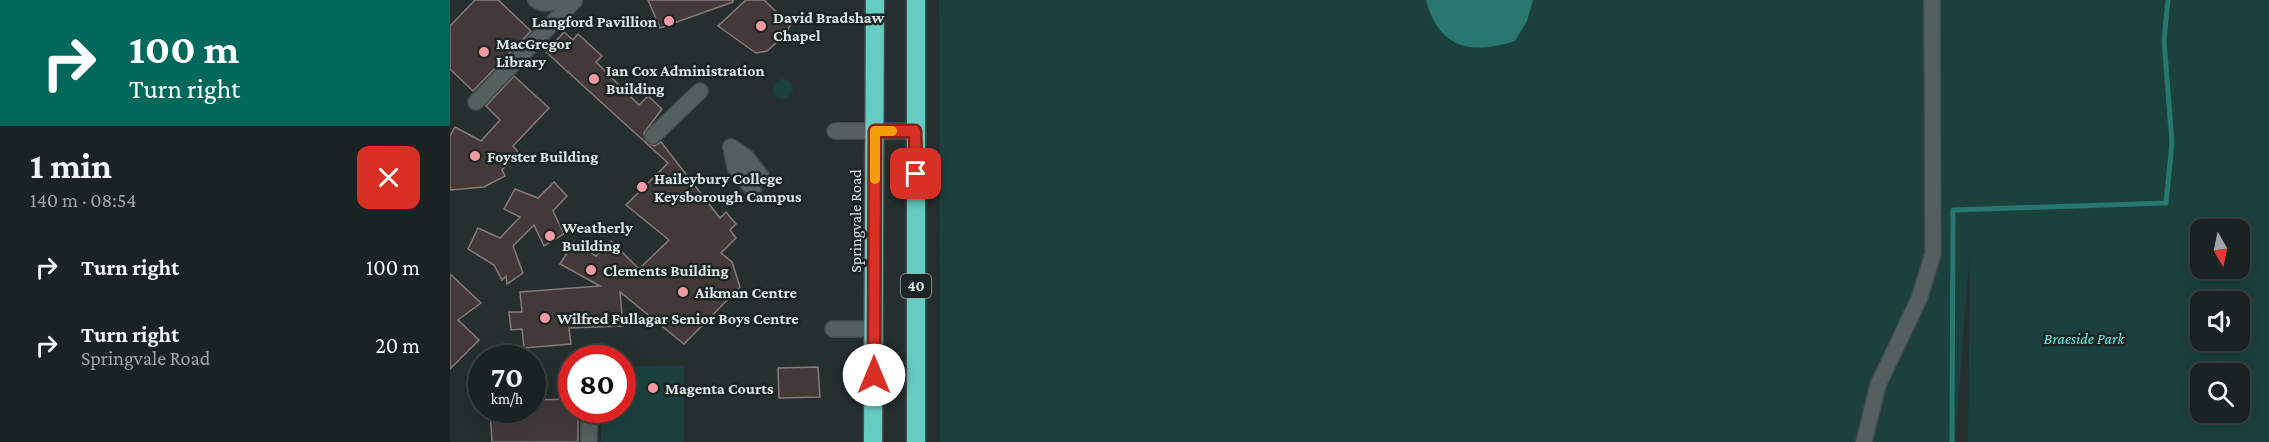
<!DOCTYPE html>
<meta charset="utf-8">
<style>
:root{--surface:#1b2322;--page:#282f2f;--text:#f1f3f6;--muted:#a0a4a5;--line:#394040}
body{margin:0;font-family:"Crimson Pro",serif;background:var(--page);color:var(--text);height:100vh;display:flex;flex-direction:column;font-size:22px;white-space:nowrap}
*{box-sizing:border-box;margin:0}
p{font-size:20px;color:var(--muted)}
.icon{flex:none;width:33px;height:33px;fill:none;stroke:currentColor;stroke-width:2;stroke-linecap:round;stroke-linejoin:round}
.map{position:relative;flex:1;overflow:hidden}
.side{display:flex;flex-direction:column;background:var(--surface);width:450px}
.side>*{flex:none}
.guide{background:#00695c;color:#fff;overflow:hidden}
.needle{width:39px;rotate:171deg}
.controls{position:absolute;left:1740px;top:219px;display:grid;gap:12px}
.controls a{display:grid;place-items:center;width:60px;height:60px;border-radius:12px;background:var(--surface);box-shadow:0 6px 24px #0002,0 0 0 2px var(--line);font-size:30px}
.speed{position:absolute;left:18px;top:345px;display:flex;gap:12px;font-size:30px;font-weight:700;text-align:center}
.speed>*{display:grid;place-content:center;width:78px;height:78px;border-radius:50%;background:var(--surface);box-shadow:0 6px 24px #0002,0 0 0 2px var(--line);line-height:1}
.speed small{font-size:15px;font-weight:400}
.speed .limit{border:9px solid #d22;background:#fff;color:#111}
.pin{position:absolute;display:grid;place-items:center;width:51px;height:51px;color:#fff;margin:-26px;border-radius:12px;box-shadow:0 3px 9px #0006}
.me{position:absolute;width:66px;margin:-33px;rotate:0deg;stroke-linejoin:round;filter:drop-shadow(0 0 4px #0008)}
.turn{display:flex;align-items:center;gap:21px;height:126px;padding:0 30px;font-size:27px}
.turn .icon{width:78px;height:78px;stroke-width:2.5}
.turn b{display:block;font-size:42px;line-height:51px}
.round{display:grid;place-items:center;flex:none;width:63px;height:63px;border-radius:12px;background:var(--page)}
.headline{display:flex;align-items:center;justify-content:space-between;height:102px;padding:0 30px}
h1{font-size:36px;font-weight:700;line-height:45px}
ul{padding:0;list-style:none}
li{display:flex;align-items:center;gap:18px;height:78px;padding:0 30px}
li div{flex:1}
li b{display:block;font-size:22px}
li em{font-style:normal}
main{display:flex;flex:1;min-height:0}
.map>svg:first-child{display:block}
</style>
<main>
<section class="side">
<div class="guide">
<div class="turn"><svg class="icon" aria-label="right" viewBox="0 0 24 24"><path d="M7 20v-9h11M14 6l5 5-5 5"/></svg><div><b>100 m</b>Turn right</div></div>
</div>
<div class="headline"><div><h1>1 min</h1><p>140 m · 08:54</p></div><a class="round" style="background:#d93025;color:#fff"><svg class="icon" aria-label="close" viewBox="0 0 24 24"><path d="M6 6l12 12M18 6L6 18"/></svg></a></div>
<ul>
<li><svg class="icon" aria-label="right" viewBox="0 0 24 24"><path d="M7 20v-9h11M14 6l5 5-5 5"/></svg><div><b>Turn right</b></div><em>100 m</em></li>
<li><svg class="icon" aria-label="right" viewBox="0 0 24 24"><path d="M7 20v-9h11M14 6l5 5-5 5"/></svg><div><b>Turn right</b><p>Springvale Road</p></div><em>20 m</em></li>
</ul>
</section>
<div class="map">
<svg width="1819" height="442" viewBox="0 0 1819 442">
<rect width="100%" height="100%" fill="#242f2e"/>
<!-- green -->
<g fill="#1b403d" fill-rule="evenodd">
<path d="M489,0H1819V442H1518L1520,253L1505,442H490ZM1750,230H1790V268H1750ZM1750,302H1790V340H1750ZM1750,374H1790V412H1750Z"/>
<circle cx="333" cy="89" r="10"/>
<polygon points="173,366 234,366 234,442 151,442 151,410 172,410"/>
</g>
<!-- water -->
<path fill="#277770" d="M976,0H1083L1077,21L1065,41C1021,55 989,49 976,0Z"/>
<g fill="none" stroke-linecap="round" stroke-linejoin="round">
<!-- stream -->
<polyline stroke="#277770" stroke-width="5" points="1502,442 1503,210 1716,203 1722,143 1714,40 1718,0"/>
</g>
<!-- building -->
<g fill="#433939" stroke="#867a7a" stroke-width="1.5">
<polygon points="25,0 48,0 81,31 23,91 0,69 0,26"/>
<polygon points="198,0 283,0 283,2 210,28"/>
<polygon points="296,0 314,0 340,25 336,34 317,51 306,53 268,26"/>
<polygon points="114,32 123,40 128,34 152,56 146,62 189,105 198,96 212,109 194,133 196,142 205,146 211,142 270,218 276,212 286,224 280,230 286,238 271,253 282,262 290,287 234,344 170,292 173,326 119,328 121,344 74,348 72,329 61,330 59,312 72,312 70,292 150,286 110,264 124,242 146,256 161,241 189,269 219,240 176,205 218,163 96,52"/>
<polygon points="64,76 99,108 63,146 69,153 52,170 55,176 34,187 0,190 0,136 5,127 31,141 50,120 36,106"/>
<polygon points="104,182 117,196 103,211 114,234 94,246 84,225 63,246 73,273 57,284 56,276 52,280 44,265 18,249 28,228 50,238 70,217 54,209 65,189 88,198"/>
<polygon points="0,274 31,303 8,320 29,340 0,369"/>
<polygon points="368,367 370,397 329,398 328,368"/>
<polygon points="122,399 122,410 128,410 128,442 42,442 40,410 82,410 82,400"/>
</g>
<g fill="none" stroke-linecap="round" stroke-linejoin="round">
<defs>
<g id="minor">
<polyline points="86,0 93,3 124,1"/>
<polyline points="26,102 124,1"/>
<polyline points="385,131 465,131"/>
<polyline points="203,136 250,91"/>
<polyline points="281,147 285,167 303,190"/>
<polyline points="281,147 296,157 311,176"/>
<polyline points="383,329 425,329"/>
<polyline points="140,358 140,357"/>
<polyline points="139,410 139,442"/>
<polyline points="1414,442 1428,385 1469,299 1483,254 1482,0"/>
</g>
<g id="highway">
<polyline points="423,442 425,0"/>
<polyline points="466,442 466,0"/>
</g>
</defs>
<!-- minor casing -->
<use href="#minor" stroke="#434c4b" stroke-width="18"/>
<!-- highway casing -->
<use href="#highway" stroke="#434c4b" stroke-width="21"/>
<!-- minor -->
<use href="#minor" stroke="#54605e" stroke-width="15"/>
<!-- highway -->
<use href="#highway" stroke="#65ccc2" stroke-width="18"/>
</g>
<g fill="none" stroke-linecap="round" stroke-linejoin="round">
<defs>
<polyline id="route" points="424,375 425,131 465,131 466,174"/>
</defs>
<!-- route casing -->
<use href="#route" stroke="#8d1f18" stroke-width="15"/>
<!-- route -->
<use href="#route" stroke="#d93025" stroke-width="10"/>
<!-- slow -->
<polyline stroke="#f59e0b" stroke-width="10" points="425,179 425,131 442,131"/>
</g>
<!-- markers -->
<g fill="#f49aa3" stroke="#1b2524" stroke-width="2">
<circle cx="219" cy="21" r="6"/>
<circle cx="311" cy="26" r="6"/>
<circle cx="34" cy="52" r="6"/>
<circle cx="144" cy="79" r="6"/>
<circle cx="25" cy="156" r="6"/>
<circle cx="192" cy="187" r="6"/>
<circle cx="100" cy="236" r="6"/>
<circle cx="141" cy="270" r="6"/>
<circle cx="233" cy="292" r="6"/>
<circle cx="95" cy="318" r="6"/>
<circle cx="203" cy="388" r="6"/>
</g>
<g text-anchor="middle" stroke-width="5" stroke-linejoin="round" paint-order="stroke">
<!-- shield labels -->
<rect fill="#1b2524" stroke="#a3abaa" stroke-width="1.5" x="451" y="274" width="30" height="24" rx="4.5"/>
<g font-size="15" font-weight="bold" fill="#dde4e3">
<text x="466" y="291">40</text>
</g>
<!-- poi labels -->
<g font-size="16" font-weight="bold" fill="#dde4e3" stroke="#1b2524" text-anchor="start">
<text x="323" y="23">David Bradshaw<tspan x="323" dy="18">Chapel</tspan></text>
<text x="207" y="27" text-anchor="end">Langford Pavillion</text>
<text x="46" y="49">MacGregor<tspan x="46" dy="18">Library</tspan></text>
<text x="156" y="76">Ian Cox Administration<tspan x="156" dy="18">Building</tspan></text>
<text x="37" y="162">Foyster Building</text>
<text x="204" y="184">Haileybury College<tspan x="204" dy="18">Keysborough Campus</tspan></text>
<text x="112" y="233">Weatherly<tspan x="112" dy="18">Building</tspan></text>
<text x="153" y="276">Clements Building</text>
<text x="245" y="298">Aikman Centre</text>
<text x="107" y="324">Wilfred Fullagar Senior Boys Centre</text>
<text x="215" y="394">Magenta Courts</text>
</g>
<!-- street labels -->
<g font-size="16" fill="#dde4e3" stroke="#1b2524">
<text transform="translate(405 221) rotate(-90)" y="6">Springvale Road</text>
</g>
<!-- park labels -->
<g font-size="16" font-style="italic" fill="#5ef2e4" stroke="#1b2524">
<text x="1634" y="344">Braeside Park</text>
</g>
</g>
</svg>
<div class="controls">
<a><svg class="needle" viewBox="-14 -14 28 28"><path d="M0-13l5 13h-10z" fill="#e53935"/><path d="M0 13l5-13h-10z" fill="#a0a4a5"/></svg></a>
<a><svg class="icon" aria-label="sound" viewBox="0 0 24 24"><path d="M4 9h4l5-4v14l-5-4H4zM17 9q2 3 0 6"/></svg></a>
<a><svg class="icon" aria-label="search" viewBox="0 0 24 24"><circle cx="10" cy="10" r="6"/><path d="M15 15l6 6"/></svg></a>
</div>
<div class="speed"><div>70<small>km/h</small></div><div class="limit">80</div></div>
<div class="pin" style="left:466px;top:174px;background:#d93025"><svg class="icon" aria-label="arrive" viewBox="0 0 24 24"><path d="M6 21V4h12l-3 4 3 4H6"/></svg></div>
<svg class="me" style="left:424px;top:375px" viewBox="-20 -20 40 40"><circle r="19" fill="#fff"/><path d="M0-13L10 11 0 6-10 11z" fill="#d93025"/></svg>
</div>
</main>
